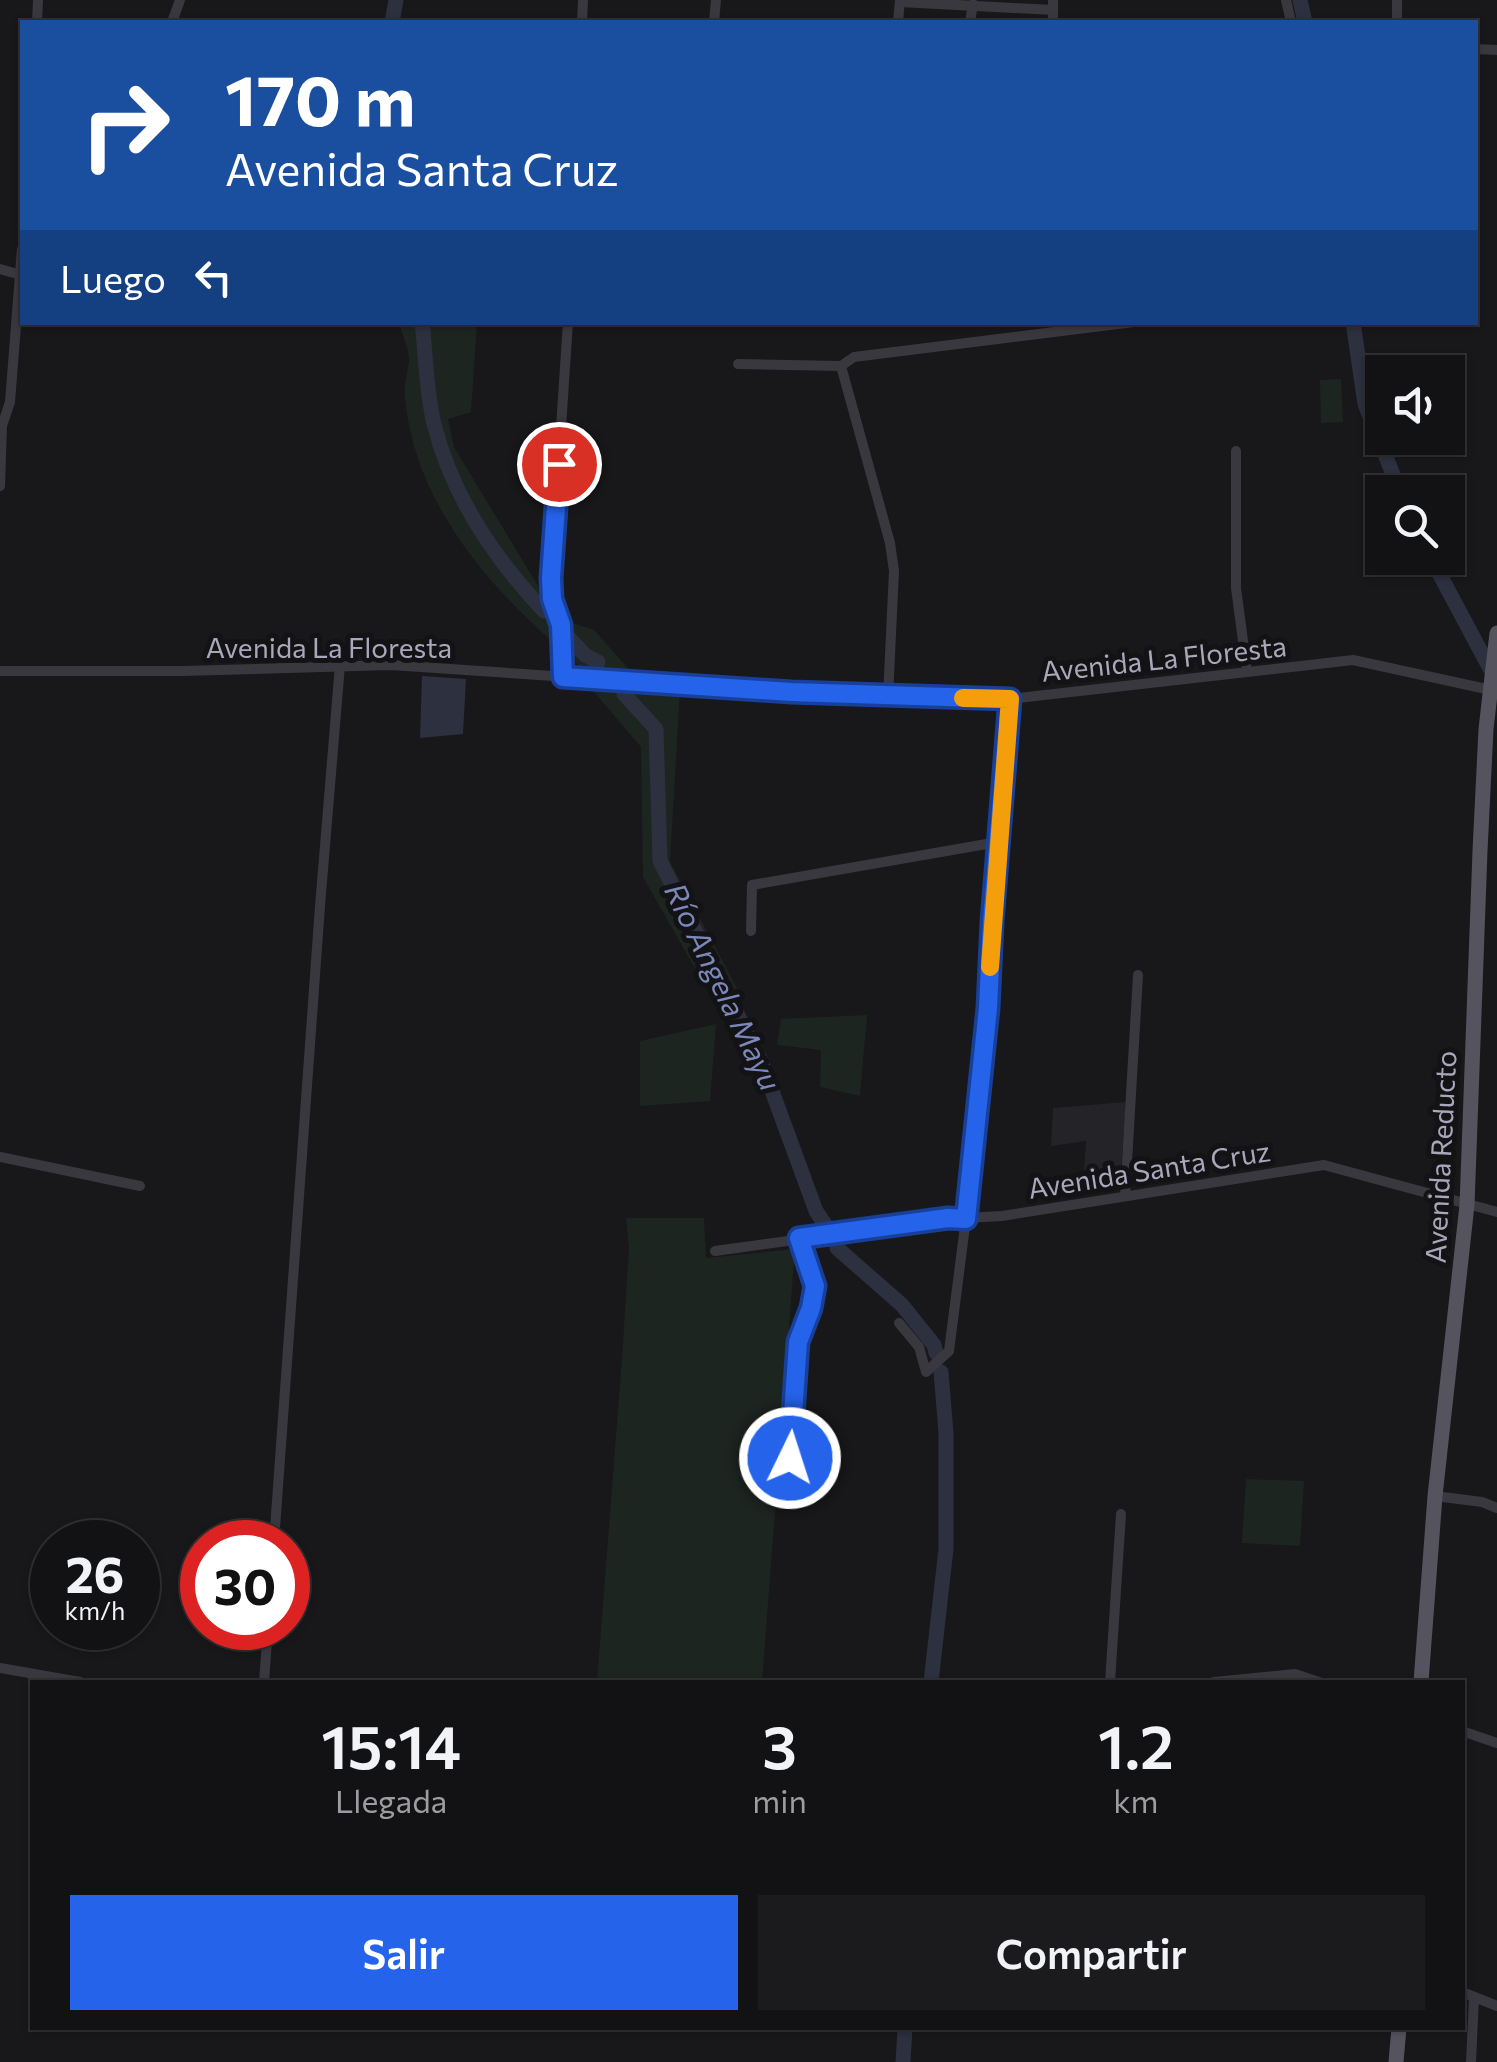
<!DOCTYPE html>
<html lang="es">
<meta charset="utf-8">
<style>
:root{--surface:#121114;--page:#1b1a1d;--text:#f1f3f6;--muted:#9c9da0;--line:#313134;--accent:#2563eb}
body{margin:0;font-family:Commissioner,sans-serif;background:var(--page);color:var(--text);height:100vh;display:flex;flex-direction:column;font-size:38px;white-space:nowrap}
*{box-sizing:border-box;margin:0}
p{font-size:32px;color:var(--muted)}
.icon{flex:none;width:55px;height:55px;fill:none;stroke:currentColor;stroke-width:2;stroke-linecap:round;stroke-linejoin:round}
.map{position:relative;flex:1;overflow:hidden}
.side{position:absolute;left:30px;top:1680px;width:1435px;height:350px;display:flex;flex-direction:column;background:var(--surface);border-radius:0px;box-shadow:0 2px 8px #0004,0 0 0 2px var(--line)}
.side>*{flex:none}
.guide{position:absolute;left:20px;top:20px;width:1458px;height:305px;border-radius:0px;box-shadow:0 2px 8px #0004,0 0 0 2px var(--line);background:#1a4fa0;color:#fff;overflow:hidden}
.tools{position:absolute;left:1365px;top:355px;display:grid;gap:20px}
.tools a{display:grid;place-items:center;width:100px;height:100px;border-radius:0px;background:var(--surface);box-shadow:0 2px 8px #0004,0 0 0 2px var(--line);font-size:50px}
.speed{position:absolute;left:30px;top:1520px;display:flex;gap:20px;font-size:50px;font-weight:700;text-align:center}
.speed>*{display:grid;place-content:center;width:130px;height:130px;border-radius:50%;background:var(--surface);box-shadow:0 2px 8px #0004,0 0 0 2px var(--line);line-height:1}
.speed small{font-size:25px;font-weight:400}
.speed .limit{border:15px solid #d22;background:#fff;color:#111}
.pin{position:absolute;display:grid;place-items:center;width:85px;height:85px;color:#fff;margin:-42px;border:5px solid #fff;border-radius:50%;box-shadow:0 2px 10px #0007}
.me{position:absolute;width:110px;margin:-55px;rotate:4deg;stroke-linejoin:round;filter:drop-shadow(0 0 8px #0008)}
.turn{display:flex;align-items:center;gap:35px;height:210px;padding:0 40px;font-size:45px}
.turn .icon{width:130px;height:130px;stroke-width:2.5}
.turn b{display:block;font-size:70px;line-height:85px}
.then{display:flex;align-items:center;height:95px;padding:0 40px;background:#0003;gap:20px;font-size:38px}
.eta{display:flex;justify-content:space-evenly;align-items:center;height:170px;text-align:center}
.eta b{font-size:60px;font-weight:600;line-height:70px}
.cta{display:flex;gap:20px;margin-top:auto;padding:20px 40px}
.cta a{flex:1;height:115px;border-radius:0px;background:var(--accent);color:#fff;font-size:40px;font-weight:600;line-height:115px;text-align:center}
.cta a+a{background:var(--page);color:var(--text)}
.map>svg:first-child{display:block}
</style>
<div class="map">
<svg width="1497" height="2062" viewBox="0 0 1497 2062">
<rect width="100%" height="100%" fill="#18171a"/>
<!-- built -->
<polygon fill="#242327" points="1126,1102 1121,1170 1084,1170 1086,1141 1051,1146 1053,1108"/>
<!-- green -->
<g fill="#1d2521">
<path d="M399,323H477L471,412L448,419L454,447L540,589L555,644C483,581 414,498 405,398C403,386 408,372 409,360C409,348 402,334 399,323Z"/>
<polygon points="1341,379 1343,422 1321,423 1320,380"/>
<polygon points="569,622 594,630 633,674 585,673 568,655"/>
<polygon points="589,686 680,691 670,862 738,990 701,979 643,877 641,747"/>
<polygon points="867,1015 860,1096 820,1087 821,1050 777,1045 781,1019"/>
<polygon points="716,1024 710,1101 640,1106 640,1041"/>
<polygon points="626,1218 704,1218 706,1258 795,1249 762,1682 597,1682 622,1359 629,1248"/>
<polygon points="1246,1479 1304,1481 1300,1546 1242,1543"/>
</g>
<!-- water -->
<polygon fill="#2c303f" points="422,676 466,679 463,734 420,738"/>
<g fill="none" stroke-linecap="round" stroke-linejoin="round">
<!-- river -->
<g stroke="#2c303f" stroke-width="15">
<polyline points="1300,0 1305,22"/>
<polyline points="392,22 396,0"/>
<path d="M422,322C426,355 426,392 434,424C452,496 493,557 544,611"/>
<polyline points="1353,322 1365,404 1400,492"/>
<polyline points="1431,558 1495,678"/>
<polyline points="568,637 585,655 598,662"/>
<polyline points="624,694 656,729 660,861 761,1061 816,1211 826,1226"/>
<polyline points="837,1248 902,1305 934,1345 936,1353"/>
<polyline points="931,1682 946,1549 946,1433 941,1372"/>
<polyline points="903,2062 905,2028"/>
</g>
<!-- minor -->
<g stroke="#39383f" stroke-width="10">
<polyline points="1286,0 1291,22"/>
<polyline points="900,2 1053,10"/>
<polyline points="37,22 38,0"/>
<polyline points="172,22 180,0"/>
<polyline points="582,22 583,0"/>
<polyline points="714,22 716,0"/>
<polyline points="898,22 900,0"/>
<polyline points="970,22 973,4"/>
<polyline points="1053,22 1053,0"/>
<polyline points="1397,22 1397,0"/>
<polyline points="1475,49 1497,50"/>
<polyline points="0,269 21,275"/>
<polyline points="738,364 841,366 854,357 1134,322"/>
<polyline points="841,366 890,543 894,571 888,697"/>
<polyline points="1236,451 1236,588 1247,671"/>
<polyline points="0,486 2,426 10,402 22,249"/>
<polyline points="0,671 183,671 391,665 791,692 1009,699 1353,660 1491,690"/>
<polyline points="563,677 561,625 552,599 551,578 568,322"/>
<polyline points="751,931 752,885 998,842"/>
<polyline points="0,1157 140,1186"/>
<polyline points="1125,1196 1138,975"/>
<polyline points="715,1251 948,1219 1002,1216 1324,1165 1497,1212"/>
<polyline points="899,1323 919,1347 926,1372 949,1351 976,1140 1009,699"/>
<polyline points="790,1458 799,1342 811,1308 815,1286 799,1238"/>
<polyline points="1435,1496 1482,1502 1497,1508"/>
<polyline points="274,1542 320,906 340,665"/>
<polyline points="0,1668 80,1682"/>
<polyline points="264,1682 268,1628"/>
<polyline points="1110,1682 1121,1514"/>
<polyline points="1214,1682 1295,1674 1319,1682"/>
<polyline points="1462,1731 1497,1743"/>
<polyline points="1462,1992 1497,2006"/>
<polyline points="1471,2062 1474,1997"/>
</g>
<!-- primary -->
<g stroke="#55545e" stroke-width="15">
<polyline points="1421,1682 1435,1496 1467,1205 1480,851 1486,729 1497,633"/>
<polyline points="1396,2062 1399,2028"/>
</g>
</g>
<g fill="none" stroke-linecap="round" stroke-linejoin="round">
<defs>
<polyline id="route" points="559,464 551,578 552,599 561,625 563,677 791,692 1010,699 992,922 988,1008 966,1219 948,1218 799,1238 815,1286 811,1308 798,1342 790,1458"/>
</defs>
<!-- route casing -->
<use href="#route" stroke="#184099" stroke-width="25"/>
<!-- route -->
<use href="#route" stroke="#2563eb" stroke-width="18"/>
<!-- slow -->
<polyline stroke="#f59e0b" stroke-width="18" points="963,698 1010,699 990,967"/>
</g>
<g text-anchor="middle" stroke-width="10" stroke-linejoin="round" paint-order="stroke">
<!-- street labels -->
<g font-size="28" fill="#a9a8bb" stroke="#131215">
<text x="329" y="658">Avenida La Floresta</text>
<text transform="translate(1164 659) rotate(-6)" y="10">Avenida La Floresta</text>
<text transform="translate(1441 1157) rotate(-87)" y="10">Avenida Reducto</text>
<text transform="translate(1149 1170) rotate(-9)" y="10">Avenida Santa Cruz</text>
</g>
<!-- water labels -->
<g font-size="30" font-style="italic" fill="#7c88b9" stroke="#131215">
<text transform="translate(722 987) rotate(64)" y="10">Río Angela Mayu</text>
</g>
</g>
</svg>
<div class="tools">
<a><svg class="icon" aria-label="sound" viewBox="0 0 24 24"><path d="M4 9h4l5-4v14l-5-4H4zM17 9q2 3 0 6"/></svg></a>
<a><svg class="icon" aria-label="search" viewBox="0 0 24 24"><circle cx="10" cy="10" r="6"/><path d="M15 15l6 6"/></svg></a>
</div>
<div class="speed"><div>26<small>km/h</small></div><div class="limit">30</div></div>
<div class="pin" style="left:559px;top:464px;background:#d93025"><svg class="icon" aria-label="arrive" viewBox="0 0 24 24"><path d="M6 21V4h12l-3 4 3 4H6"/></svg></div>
<svg class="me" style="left:790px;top:1458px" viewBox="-20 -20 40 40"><circle r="17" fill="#2563eb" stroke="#fff" stroke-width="3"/><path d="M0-11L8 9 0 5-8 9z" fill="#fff"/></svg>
<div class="guide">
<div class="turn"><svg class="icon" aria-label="right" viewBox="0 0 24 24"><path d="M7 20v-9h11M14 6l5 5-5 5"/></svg><div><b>170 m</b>Avenida Santa Cruz</div></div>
<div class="then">Luego<svg class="icon" aria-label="left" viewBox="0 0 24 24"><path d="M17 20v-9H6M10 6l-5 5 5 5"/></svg></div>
</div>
<section class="side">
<div class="eta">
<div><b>15:14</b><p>Llegada</p></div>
<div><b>3</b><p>min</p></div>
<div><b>1.2</b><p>km</p></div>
</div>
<div class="cta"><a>Salir</a><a>Compartir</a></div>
</section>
</div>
